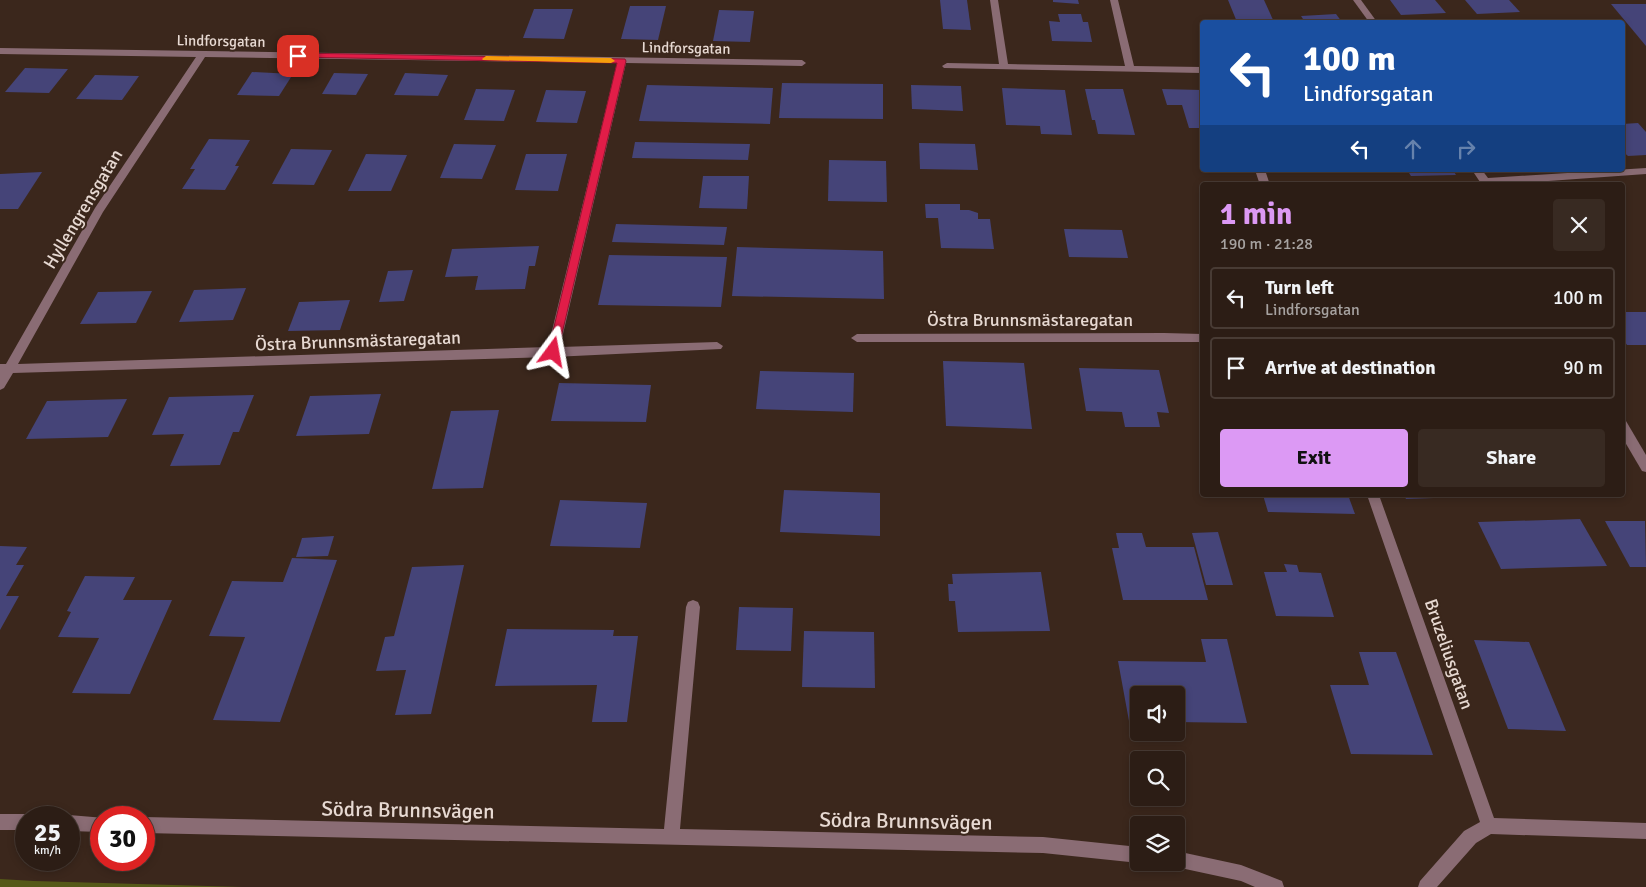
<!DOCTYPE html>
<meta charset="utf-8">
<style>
:root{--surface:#2c1d15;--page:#382a22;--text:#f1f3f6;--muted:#a6a2a0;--line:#483b34;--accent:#dc99f4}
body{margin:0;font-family:Signika,sans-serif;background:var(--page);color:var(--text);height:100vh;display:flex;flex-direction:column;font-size:19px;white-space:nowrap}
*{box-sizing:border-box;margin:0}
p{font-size:16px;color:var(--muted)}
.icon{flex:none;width:28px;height:28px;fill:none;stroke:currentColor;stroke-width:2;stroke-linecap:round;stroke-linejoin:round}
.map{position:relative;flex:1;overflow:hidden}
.details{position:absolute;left:1200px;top:182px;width:425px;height:315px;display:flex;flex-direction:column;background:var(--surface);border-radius:5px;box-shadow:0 2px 8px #0003,0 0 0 1px var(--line)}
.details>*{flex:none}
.guide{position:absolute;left:1200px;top:20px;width:425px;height:152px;border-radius:5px;box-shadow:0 2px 8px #0003,0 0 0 1px var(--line);background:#1a4fa0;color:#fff;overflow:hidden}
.tools{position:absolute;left:1130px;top:686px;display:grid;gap:10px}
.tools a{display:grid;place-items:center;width:55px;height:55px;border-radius:5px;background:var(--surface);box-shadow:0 2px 8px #0003,0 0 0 1px var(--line);font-size:25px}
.speed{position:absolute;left:15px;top:806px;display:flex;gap:10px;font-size:25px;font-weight:700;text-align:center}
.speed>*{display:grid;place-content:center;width:65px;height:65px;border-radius:50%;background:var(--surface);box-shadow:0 2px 8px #0003,0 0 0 1px var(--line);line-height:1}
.speed small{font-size:12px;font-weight:400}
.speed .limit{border:8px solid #d22;background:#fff;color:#111}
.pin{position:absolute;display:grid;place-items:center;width:42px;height:42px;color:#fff;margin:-21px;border-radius:10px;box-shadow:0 2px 8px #0006}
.me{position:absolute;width:55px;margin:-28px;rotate:13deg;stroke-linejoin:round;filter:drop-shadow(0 0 4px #0008)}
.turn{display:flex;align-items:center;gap:18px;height:105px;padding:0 20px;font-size:22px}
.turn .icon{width:65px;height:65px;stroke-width:2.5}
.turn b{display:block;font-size:35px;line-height:42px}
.lanes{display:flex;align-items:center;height:48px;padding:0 20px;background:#0003;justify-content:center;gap:25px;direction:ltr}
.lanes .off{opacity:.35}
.round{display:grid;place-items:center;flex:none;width:52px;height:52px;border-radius:5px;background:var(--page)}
.headline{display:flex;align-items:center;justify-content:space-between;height:85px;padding:0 20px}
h1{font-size:30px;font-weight:700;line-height:38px;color:var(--accent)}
.button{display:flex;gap:10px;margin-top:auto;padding:10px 20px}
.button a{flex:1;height:58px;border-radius:5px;background:var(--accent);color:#111;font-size:20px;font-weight:700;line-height:58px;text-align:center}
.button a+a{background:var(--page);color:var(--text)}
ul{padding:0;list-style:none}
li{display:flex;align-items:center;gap:15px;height:62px;margin:0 10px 8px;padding:0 10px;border:2px solid var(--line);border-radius:5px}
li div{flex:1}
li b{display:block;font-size:19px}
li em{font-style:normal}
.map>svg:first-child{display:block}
</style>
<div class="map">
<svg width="1646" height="887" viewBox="0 0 1646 887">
<rect width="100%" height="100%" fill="#3b271c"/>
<!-- forest -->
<polygon fill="#555918" points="0,879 34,881 243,887 0,887"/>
<!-- building -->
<g fill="#454478">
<polygon points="940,0 967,0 971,30 943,29"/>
<polygon points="1053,0 1078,0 1079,4 1053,2"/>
<polygon points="1228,0 1264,0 1274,22 1237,22"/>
<polygon points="1390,0 1435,0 1446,13 1401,15"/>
<polygon points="1465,0 1509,0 1520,12 1477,14"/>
<polygon points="1611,4 1646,4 1646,46"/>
<polygon points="630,6 666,6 658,40 621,39"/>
<polygon points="534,9 573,9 564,39 523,38"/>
<polygon points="719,10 754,11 750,42 713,41"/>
<polygon points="1058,14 1081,14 1083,22 1088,22 1092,42 1052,41 1049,21 1060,22"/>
<polygon points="1336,14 1342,22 1305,22 1301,16"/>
<polygon points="25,68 68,69 49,93 5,92"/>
<polygon points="252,72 293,74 279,96 237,95"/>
<polygon points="334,73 368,74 356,95 322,94"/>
<polygon points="405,73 448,75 438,96 394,95"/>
<polygon points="95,75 139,76 122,100 76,99"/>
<polygon points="782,83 883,84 883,119 779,118"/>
<polygon points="647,85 773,88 770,124 639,121"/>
<polygon points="911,85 961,86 963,111 912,109"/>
<polygon points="1002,88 1065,90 1072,135 1041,134 1040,126 1006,125"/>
<polygon points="476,89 515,90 504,121 464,120"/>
<polygon points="1085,89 1123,89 1135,135 1098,134 1095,120 1092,120"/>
<polygon points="1162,89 1202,90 1202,128 1189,128 1182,105 1167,105"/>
<polygon points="546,90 586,91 577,123 536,122"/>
<polygon points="1638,123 1646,132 1646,155 1628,156 1622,151 1622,124"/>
<polygon points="209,139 250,140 235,166 239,166 225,190 182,189 195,169 190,169"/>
<polygon points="635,142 750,144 748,160 632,158"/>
<polygon points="919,143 975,144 978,170 920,169"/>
<polygon points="454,144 496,145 482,179 440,178"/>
<polygon points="291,149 332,150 314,185 272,184"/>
<polygon points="366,154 407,155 391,191 348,191"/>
<polygon points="526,154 567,154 558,191 515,190"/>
<polygon points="829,160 886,161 887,202 828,201"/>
<polygon points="1407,170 1453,170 1456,175 1411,176"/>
<polygon points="42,172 18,209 0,209 0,174"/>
<polygon points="703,176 749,176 747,209 699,208"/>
<polygon points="925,204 960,204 960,210 969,210 978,213 978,219 990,219 994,249 941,248 938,218 926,218"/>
<polygon points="616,224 727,227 724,245 612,242"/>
<polygon points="1064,229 1122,230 1128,258 1069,257"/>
<polygon points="539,246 535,266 529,266 525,289 475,290 478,276 445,277 452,249"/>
<polygon points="737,247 883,251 884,299 732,296"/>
<polygon points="609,255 727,257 721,307 598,305"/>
<polygon points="413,270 404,301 379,302 388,271"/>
<polygon points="246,288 233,320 179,322 194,290"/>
<polygon points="152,291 136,323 80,324 98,292"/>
<polygon points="350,300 340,330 288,331 299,302"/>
<polygon points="1622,312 1646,312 1646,345 1627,345 1622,338"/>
<polygon points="943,361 1024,363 1032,429 946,426"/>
<polygon points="1079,368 1159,370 1169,413 1157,412 1160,427 1125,427 1122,412 1086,411"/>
<polygon points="760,371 854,373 853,412 756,409"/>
<polygon points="559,383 651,385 646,422 551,421"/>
<polygon points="381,394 369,434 296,436 310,396"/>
<polygon points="254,395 239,432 233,432 220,465 170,466 184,434 152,435 169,397"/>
<polygon points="127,399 108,437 26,439 47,401"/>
<polygon points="499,410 483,488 432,489 451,411"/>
<polygon points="784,490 880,493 880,536 780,532"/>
<polygon points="1263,495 1348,495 1355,514 1268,512"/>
<polygon points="1404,495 1461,495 1462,497 1406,499"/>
<polygon points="560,500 647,503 640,548 550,546"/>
<polygon points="1580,519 1607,566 1501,569 1478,522"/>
<polygon points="1605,521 1645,521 1646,567 1630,567"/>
<polygon points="1218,532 1233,585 1206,585 1192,533"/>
<polygon points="1116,533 1142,533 1146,547 1194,547 1208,600 1123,600 1112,548 1119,548"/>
<polygon points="334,536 328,556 296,557 302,538"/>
<polygon points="0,546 27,547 16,565 24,565 6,596 19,596 0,630"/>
<polygon points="292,558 337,560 280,722 213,720 245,637 209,636 232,581 283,582"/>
<polygon points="1284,564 1297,565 1299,572 1321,573 1334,617 1276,616 1264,572 1287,572"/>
<polygon points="464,565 431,714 395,715 406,670 376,671 385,637 394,636 412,567"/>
<polygon points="1041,572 1050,631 958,632 955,601 949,601 948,584 953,584 952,574"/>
<polygon points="85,576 135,577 123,600 172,600 130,694 72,693 99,638 58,637 71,612 67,611"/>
<polygon points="739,607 793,608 791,651 736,650"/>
<polygon points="507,629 614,630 613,636 638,636 627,722 592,722 597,685 495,686"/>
<polygon points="804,631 874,632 875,688 802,687"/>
<polygon points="1201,639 1227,639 1247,723 1176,722 1176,695 1139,695 1139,721 1129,721 1118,661 1206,662"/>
<polygon points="1474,640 1529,642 1566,731 1508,729"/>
<polygon points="1359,652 1396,652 1433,755 1351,754 1330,685 1369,685"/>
</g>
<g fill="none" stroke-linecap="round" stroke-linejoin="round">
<!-- minor -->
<g fill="#8a6c74" fill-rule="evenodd">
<polygon points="990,0 998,0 1008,64 1125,66 1110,0 1118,0 1134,66 1202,67 1202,73 944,68 942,66 947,63 999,64"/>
<polygon points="1353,0 1361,0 1377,22 1369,22"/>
<path d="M0,48L802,60L806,63L802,66L626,63L560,347L717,342L723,346L721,349L553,357L13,373L4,388L0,390V364H6L95,208L196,57L0,54ZM205,57L617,63L548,347L18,364L103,212Z"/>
<polygon points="1646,168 1646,174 1492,185 1482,185 1472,170 1482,170 1488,178"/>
<polygon points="1255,170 1265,170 1270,185 1260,185"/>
<polygon points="1164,333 1202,334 1202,342 857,342 851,338 857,334"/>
<polygon points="1622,420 1626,421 1646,455 1646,472 1642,471 1622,437"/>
<polygon points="1367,495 1379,495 1494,818 1646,823 1646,839 1491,834 1476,843 1437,887 1418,887 1420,881 1464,831 1480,822"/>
<polygon points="693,600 698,602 700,607 680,829 1043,837 1139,847 1139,862 1141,862 1139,863 1043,853 144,833 144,817 664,829 686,607 688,602"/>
<polygon points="0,814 26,814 32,818 26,818 26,830 0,830"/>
<polygon points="69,815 105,818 101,818 101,832 69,831 69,818 63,818"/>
<polygon points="1176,851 1241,865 1282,881 1284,887 1255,887 1241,881 1176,867 1169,862 1176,862"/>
</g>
</g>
<!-- route -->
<polygon fill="#e11d48" stroke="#92132f" points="298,53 625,59 626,61 557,355 553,356 548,352 617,63 295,57 293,56"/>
<!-- slow -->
<polygon fill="#f59e0b" points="486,56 611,58 615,61 611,63 483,60 482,59"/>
<g text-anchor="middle" stroke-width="4" stroke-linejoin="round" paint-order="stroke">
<!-- far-street labels -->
<g font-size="15" fill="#e7d9d2" stroke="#3b271c">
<text transform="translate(221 41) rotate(1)" y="5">Lindforsgatan</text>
<text transform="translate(686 48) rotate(1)" y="5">Lindforsgatan</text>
</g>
<!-- street labels -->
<g font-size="18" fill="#e7d9d2" stroke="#3b271c">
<text transform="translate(83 209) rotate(-59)" y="6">Hyllengrensgatan</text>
<text x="1030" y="326">Östra Brunnsmästaregatan</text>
<text transform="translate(358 341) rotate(-2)" y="6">Östra Brunnsmästaregatan</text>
<text transform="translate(1449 654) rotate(71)" y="6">Bruzeliusgatan</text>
</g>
<!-- near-street labels -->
<g font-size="21" fill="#e7d9d2" stroke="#3b271c">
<text transform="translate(408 810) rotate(1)" y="7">Södra Brunnsvägen</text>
<text transform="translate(906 821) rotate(1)" y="7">Södra Brunnsvägen</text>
</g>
</g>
</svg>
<div class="tools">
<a><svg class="icon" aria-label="sound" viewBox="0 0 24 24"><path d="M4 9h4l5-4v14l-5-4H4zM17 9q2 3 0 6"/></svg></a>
<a><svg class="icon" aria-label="search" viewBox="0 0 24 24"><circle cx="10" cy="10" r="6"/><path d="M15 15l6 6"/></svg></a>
<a><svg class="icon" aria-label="layers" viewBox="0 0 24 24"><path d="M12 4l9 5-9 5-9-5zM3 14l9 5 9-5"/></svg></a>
</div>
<div class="speed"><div>25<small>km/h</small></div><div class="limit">30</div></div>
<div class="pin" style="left:298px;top:56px;background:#d93025"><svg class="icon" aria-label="arrive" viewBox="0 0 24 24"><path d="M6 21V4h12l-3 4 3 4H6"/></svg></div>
<svg class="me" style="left:553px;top:352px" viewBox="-20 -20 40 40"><path d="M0-17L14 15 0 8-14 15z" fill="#e11d48" stroke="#fff" stroke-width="4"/></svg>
<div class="guide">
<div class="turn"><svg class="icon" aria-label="left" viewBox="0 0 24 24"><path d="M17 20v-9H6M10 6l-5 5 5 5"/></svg><div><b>100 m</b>Lindforsgatan</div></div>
<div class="lanes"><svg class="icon" aria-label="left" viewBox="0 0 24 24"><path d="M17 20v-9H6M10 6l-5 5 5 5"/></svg><svg class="icon off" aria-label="ahead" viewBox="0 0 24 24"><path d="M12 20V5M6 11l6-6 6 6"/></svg><svg class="icon off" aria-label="right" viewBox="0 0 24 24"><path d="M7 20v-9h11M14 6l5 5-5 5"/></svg></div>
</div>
<section class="details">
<div class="headline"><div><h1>1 min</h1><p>190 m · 21:28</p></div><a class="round"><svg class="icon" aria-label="close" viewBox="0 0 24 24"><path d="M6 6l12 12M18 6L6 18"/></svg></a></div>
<ul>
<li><svg class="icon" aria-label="left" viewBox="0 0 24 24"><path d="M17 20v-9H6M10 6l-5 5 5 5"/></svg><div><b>Turn left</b><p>Lindforsgatan</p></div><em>100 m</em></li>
<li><svg class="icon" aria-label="arrive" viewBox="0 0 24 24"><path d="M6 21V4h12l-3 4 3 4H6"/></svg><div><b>Arrive at destination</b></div><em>90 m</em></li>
</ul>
<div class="button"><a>Exit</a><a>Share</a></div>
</section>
</div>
